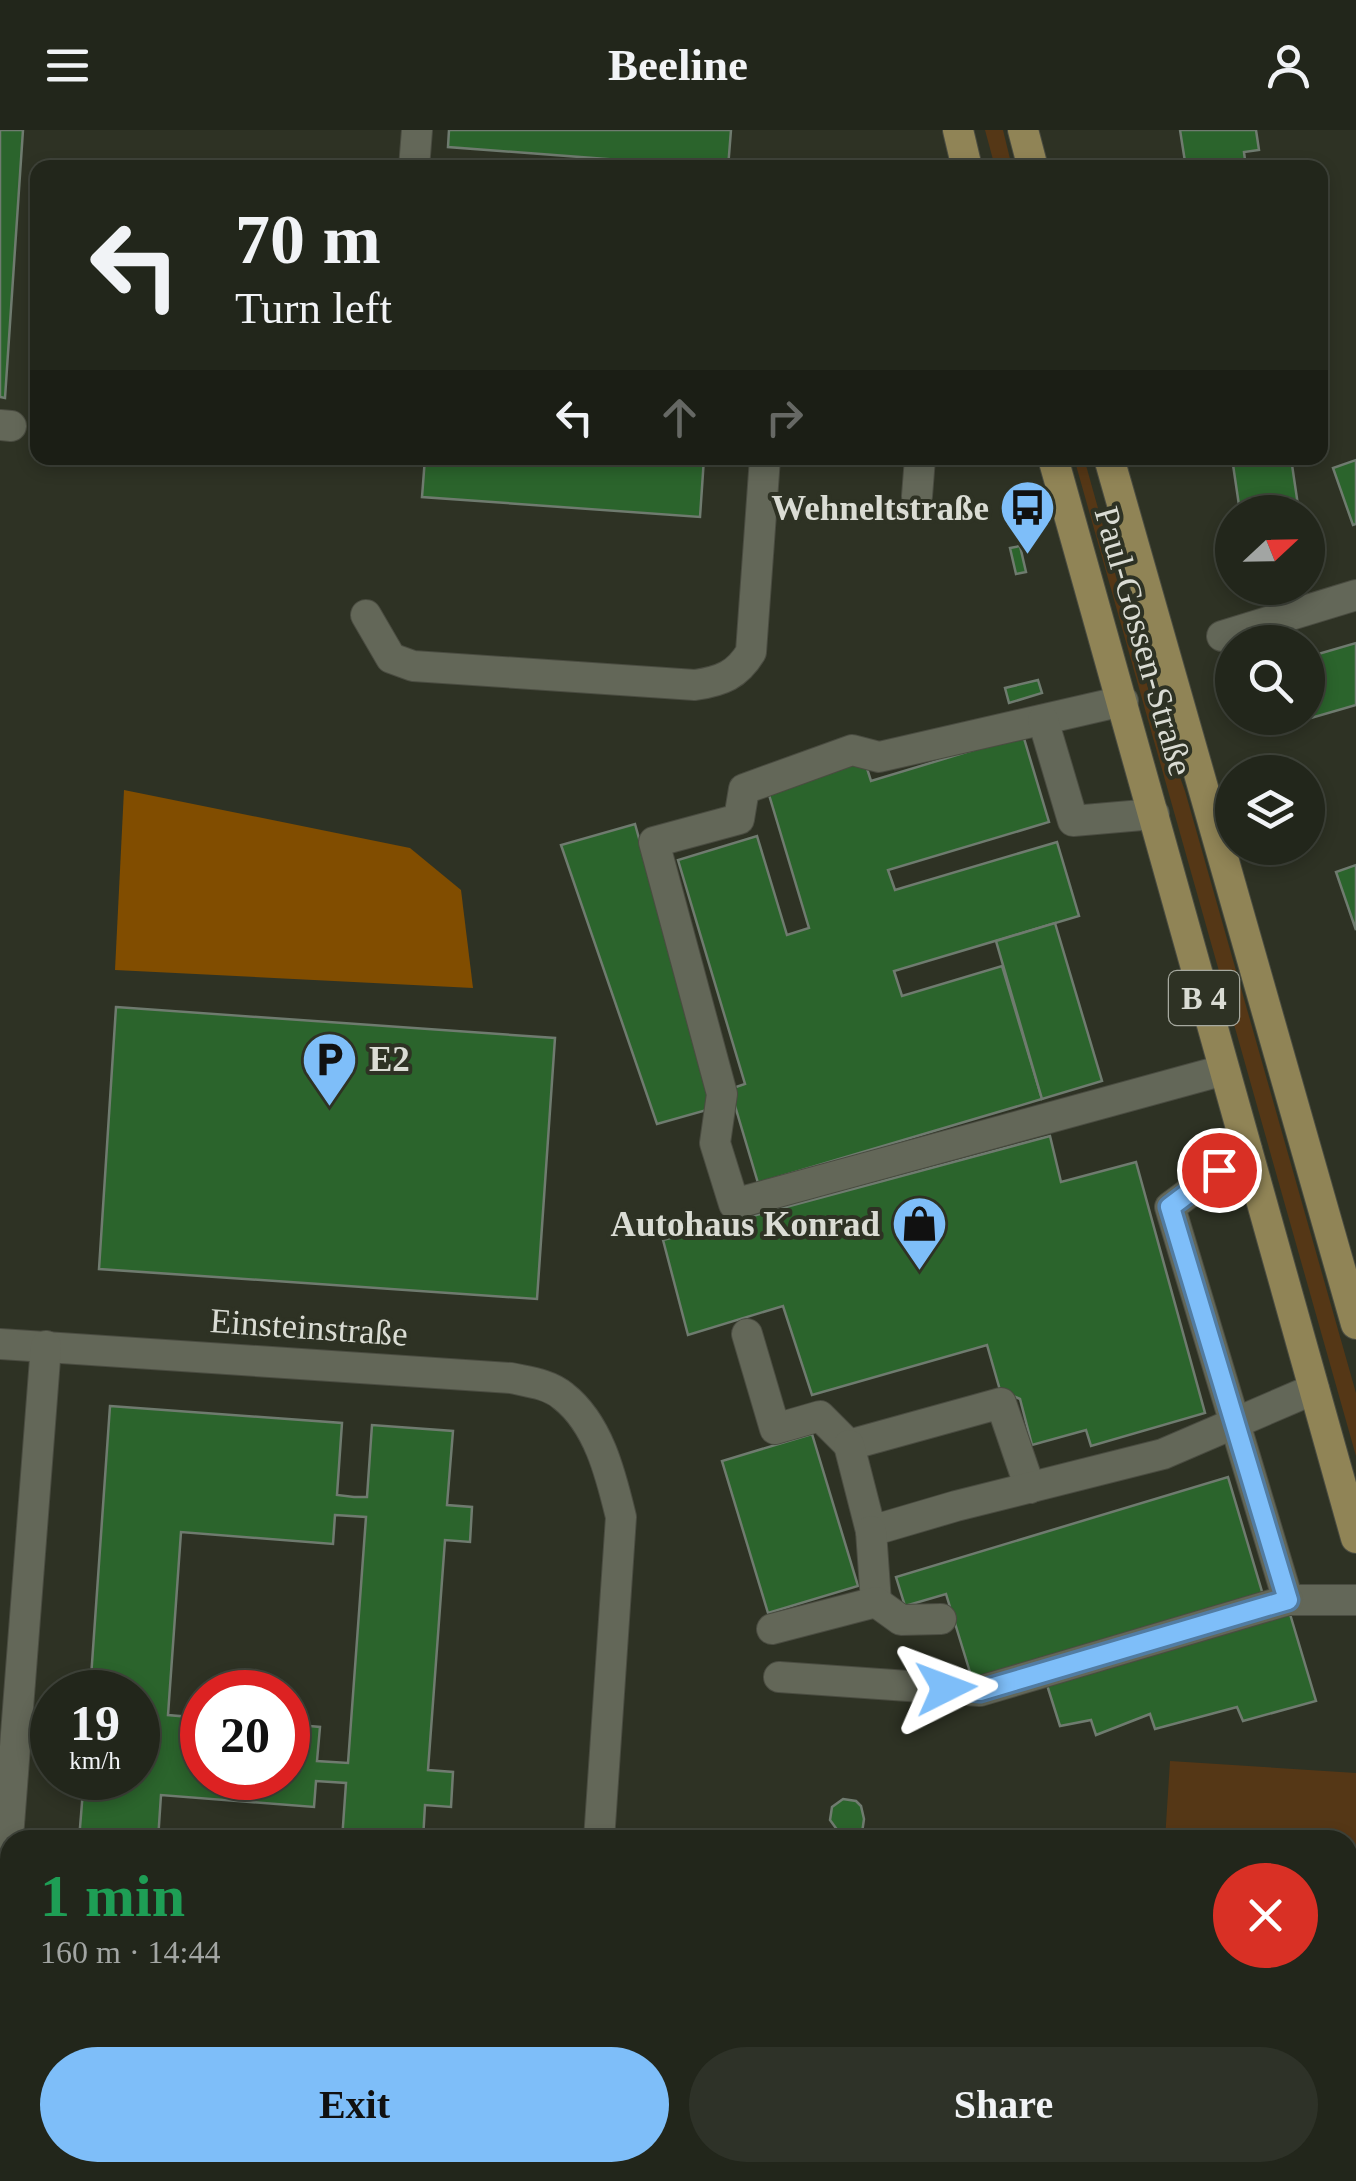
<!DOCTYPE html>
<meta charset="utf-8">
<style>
:root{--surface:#22261b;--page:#2e3228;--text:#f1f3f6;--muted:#a2a5a3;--line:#3f433a;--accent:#7ebef9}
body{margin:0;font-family:Georgia,serif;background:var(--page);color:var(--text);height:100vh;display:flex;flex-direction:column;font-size:38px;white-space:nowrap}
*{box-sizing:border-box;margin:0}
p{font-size:32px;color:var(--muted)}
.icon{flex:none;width:55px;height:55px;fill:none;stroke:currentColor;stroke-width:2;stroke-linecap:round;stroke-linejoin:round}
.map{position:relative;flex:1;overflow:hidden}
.side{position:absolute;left:0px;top:1700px;width:1358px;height:352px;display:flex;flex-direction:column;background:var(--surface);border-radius:30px 30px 0 0;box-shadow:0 5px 15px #0003,0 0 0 2px var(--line)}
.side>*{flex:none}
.top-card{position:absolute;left:30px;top:30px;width:1298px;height:305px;border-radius:20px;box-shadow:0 5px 15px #0003,0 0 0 2px var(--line);background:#22261b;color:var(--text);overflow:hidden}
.needle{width:65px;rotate:68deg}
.fabs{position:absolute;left:1215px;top:365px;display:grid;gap:20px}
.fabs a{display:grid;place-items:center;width:110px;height:110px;border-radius:50%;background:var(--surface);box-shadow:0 5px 15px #0003,0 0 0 2px var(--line);font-size:50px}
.speed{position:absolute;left:30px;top:1540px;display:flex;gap:20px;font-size:50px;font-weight:700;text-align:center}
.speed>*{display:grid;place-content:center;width:130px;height:130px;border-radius:50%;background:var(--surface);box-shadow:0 5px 15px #0003,0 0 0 2px var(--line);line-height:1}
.speed small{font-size:25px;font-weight:400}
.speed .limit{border:15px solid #d22;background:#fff;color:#111}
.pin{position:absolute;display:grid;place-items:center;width:85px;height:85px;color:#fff;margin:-42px;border:5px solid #fff;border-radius:50%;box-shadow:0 2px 10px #0007}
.me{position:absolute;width:110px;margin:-55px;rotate:87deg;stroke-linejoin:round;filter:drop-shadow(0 0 8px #0008)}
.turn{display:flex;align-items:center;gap:35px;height:210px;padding:0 40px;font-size:45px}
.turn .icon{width:130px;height:130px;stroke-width:2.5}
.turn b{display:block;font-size:70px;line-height:85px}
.lanes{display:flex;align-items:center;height:95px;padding:0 40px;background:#0003;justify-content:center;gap:50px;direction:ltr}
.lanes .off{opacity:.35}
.round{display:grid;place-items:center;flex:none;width:105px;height:105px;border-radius:52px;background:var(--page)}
.overview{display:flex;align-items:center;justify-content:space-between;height:170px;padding:0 40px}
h1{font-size:60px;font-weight:800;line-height:75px;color:#1e9e55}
.action{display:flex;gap:20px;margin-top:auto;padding:20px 40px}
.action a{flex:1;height:115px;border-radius:60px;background:var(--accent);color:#111;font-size:40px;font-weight:800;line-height:115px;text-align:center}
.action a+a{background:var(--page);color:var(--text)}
header{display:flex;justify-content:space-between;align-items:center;height:130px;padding:0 40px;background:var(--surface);font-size:45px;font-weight:800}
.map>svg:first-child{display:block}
</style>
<header><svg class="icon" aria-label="menu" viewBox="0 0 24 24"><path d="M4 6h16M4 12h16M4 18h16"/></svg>Beeline<svg class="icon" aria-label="person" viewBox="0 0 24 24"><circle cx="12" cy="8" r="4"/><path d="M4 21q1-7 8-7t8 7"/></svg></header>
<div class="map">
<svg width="1356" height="2051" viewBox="0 0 1356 2051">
<rect width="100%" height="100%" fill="#2e3224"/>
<!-- green -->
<g fill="#553716">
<polygon points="985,0 1003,0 1012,37 995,37"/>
<polygon points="1074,328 1084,328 1150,565 1185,661 1356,1263 1356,1326"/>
<polygon points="1170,1631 1356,1643 1356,2051 1142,2051 1143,2042 1348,2042 1348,1710 1165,1710"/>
</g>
<!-- forest -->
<polygon fill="#814d00" points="124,660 410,718 461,760 473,858 115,840"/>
<!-- building -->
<g fill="#2b642c" stroke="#6f7b6f" stroke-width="2.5" fill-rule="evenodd">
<polygon points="0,0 23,0 5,268 0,267"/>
<polygon points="449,0 731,0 728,38 670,38 671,34 448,17"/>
<polygon points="1180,0 1256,0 1259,20 1244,22 1246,38 1186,38"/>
<polygon points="425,328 704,328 700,387 422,367"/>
<polygon points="1232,328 1291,328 1299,382 1240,382"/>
<polygon points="1356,330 1356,394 1353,395 1333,338"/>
<polygon points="1020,416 1026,442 1016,444 1010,418"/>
<polygon points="1356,513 1356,575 1304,590 1303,588 1308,588 1308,527"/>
<polygon points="1038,550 1042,563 1009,573 1005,558"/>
<polygon points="1023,605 1049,692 888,740 895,760 1057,712 1079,786 894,841 902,866 1002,836 1042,969 758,1053 730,959 745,954 678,730 757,706 787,805 809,798 767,658 864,629 871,651"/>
<polygon points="635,694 714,978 657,994 561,715"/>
<polygon points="1356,735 1356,800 1336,742"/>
<polygon points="1055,793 1102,951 1042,969 996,811"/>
<polygon points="116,877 555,908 537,1169 99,1139"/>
<polygon points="1050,1006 1061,1052 1136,1032 1205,1283 1091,1316 1086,1300 1032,1315 1020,1269 1000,1260 987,1215 812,1265 783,1176 688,1205 663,1110"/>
<path d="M110,1276L342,1293L337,1365L354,1367H367L372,1295L453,1301L447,1375L472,1377L470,1412L445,1410L428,1640L453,1642L451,1677L425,1675L423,1710H342L346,1653L316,1651L314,1677L161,1665L158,1710H79L84,1648H138V1562H90ZM335,1385L366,1387L348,1633L317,1631L320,1597L288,1594V1648H202V1588L168,1585L181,1402L333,1414Z"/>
<polygon points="812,1304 858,1456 768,1483 722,1331"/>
<polygon points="1228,1347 1263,1465 973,1552 946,1464 905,1476 896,1447"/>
<polygon points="1290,1484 1316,1571 1243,1591 1237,1577 1155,1599 1150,1584 1096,1605 1091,1590 1060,1596 1047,1555"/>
<polygon points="843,1669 856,1671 861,1676 864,1689 861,1710 757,1710 757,1704 848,1710 847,1704 838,1701 830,1690 832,1677"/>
<polygon points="318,2042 399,2042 398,2051 318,2051"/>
<rect x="731" y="2042" width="176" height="9"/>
</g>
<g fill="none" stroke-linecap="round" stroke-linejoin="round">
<defs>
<g id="minor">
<polyline points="414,38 417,0"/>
<polyline points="0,295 11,296"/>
<polyline points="917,366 920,328"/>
<path d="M366,485L391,528L413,536L695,555C722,551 737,545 751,522L765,328"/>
<polyline points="1222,506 1356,465"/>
<polyline points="1123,571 879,627 852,620 744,659 739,689 654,712 722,964 715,1013 734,1074 1224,940"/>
<polyline points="1043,590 1073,691 1154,684"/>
<polyline points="1247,1020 1170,1077 1288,1470 1356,1470"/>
<polyline points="747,1204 775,1299 820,1286 849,1315 1001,1273 1030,1358"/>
<path d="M0,1214L511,1248C529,1252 549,1254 563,1266C599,1294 611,1346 621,1387L599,1710"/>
<polyline points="849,1315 871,1401 956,1376 1163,1324 1314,1259"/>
<polyline points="871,1401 876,1472"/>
<polyline points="772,1499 876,1472 901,1490 941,1489"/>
<polyline points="779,1547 980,1561 1288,1470"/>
<polyline points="0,1811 46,1216"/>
<polyline points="0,1959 10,1960"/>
<polyline points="486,2042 518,2051"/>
<polyline points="575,2051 575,2042"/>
</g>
<g id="major">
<polyline points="958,0 967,38"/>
<polyline points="1023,0 1033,38"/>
<polyline points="1053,328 1356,1408"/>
<polyline points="1109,328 1356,1194"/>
</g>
</defs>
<!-- minor casing -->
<use href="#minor" stroke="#4a4c41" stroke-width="32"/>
<!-- major casing -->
<use href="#major" stroke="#4a4c41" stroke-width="32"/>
<!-- minor -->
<use href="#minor" stroke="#636758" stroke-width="30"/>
<!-- major -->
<use href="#major" stroke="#908456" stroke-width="30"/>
</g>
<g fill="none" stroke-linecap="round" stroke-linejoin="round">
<defs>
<polyline id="route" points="946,1558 980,1561 1288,1470 1170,1077 1219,1040"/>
</defs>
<!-- route casing -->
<use href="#route" stroke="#527ca2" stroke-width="25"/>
<!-- route -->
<use href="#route" stroke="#7ebef9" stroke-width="18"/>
</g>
<!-- icons -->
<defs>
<symbol id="bus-pin" viewBox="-11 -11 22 30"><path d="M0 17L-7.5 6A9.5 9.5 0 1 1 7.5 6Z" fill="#7ebef9" stroke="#2e3224"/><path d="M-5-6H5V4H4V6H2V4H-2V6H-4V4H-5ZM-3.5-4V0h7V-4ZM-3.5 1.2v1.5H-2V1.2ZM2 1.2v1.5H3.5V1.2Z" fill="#111"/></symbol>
<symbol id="parking-pin" viewBox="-11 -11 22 30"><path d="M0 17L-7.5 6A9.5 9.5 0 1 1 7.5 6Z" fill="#7ebef9" stroke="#2e3224"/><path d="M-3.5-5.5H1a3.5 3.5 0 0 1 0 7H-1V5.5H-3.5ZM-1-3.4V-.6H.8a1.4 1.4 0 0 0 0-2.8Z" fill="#111"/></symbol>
<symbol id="shop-pin" viewBox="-11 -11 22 30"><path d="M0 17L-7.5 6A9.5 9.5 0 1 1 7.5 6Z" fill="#7ebef9" stroke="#2e3224"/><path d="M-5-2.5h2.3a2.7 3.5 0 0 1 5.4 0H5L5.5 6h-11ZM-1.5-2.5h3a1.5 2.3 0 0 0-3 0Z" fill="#111"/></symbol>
</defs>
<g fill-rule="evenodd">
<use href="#bus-pin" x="996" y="346" width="63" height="86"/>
<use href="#parking-pin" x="298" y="898" width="63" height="86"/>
<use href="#shop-pin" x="888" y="1062" width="63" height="86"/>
</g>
<g text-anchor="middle" stroke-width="8" stroke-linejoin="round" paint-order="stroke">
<!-- shield labels -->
<rect fill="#2e3224" stroke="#a6a99f" stroke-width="2.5" x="1169" y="841" width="70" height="54" rx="8"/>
<g font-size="32" font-weight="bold" fill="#dadcd4">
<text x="1204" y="879">B 4</text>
</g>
<!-- poi labels -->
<g font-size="35" font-weight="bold" fill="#dadcd4" stroke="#2e3224" text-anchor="end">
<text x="989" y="390">Wehneltstraße</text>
<text x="369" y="941" text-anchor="start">E2</text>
<text x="880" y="1106">Autohaus Konrad</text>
</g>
<!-- street labels -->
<g font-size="35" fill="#dadcd4" stroke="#2e3224">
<text transform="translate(1144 511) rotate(74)" y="12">Paul-Gossen-Straße</text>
<text transform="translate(309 1197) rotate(4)" y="12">Einsteinstraße</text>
</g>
</g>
</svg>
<div class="fabs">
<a><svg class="needle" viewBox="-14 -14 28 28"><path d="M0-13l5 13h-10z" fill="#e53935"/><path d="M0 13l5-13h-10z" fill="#a2a5a3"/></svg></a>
<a><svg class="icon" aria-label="search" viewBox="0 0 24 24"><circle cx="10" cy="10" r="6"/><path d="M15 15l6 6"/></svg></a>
<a><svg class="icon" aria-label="layers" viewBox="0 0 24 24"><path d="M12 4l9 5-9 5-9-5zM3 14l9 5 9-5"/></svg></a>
</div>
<div class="speed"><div>19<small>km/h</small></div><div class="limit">20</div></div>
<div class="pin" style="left:1219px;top:1040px;background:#d93025"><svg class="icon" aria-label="arrive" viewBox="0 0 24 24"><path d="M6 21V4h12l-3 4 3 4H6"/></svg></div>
<svg class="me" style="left:946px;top:1558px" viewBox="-20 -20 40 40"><path d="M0-17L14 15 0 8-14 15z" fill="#7ebef9" stroke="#fff" stroke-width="4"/></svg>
<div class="top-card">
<div class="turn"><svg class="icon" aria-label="left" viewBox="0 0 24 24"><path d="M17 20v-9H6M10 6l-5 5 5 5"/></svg><div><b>70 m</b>Turn left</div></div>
<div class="lanes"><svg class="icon" aria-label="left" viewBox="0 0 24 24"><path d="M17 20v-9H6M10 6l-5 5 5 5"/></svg><svg class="icon off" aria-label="ahead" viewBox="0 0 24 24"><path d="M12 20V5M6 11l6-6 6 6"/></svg><svg class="icon off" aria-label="right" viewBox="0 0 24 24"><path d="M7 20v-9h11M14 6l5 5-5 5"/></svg></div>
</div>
<section class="side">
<div class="overview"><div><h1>1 min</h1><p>160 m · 14:44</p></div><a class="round" style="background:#d93025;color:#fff"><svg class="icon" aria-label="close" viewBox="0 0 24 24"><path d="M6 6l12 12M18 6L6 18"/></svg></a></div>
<div class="action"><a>Exit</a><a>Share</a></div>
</section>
</div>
